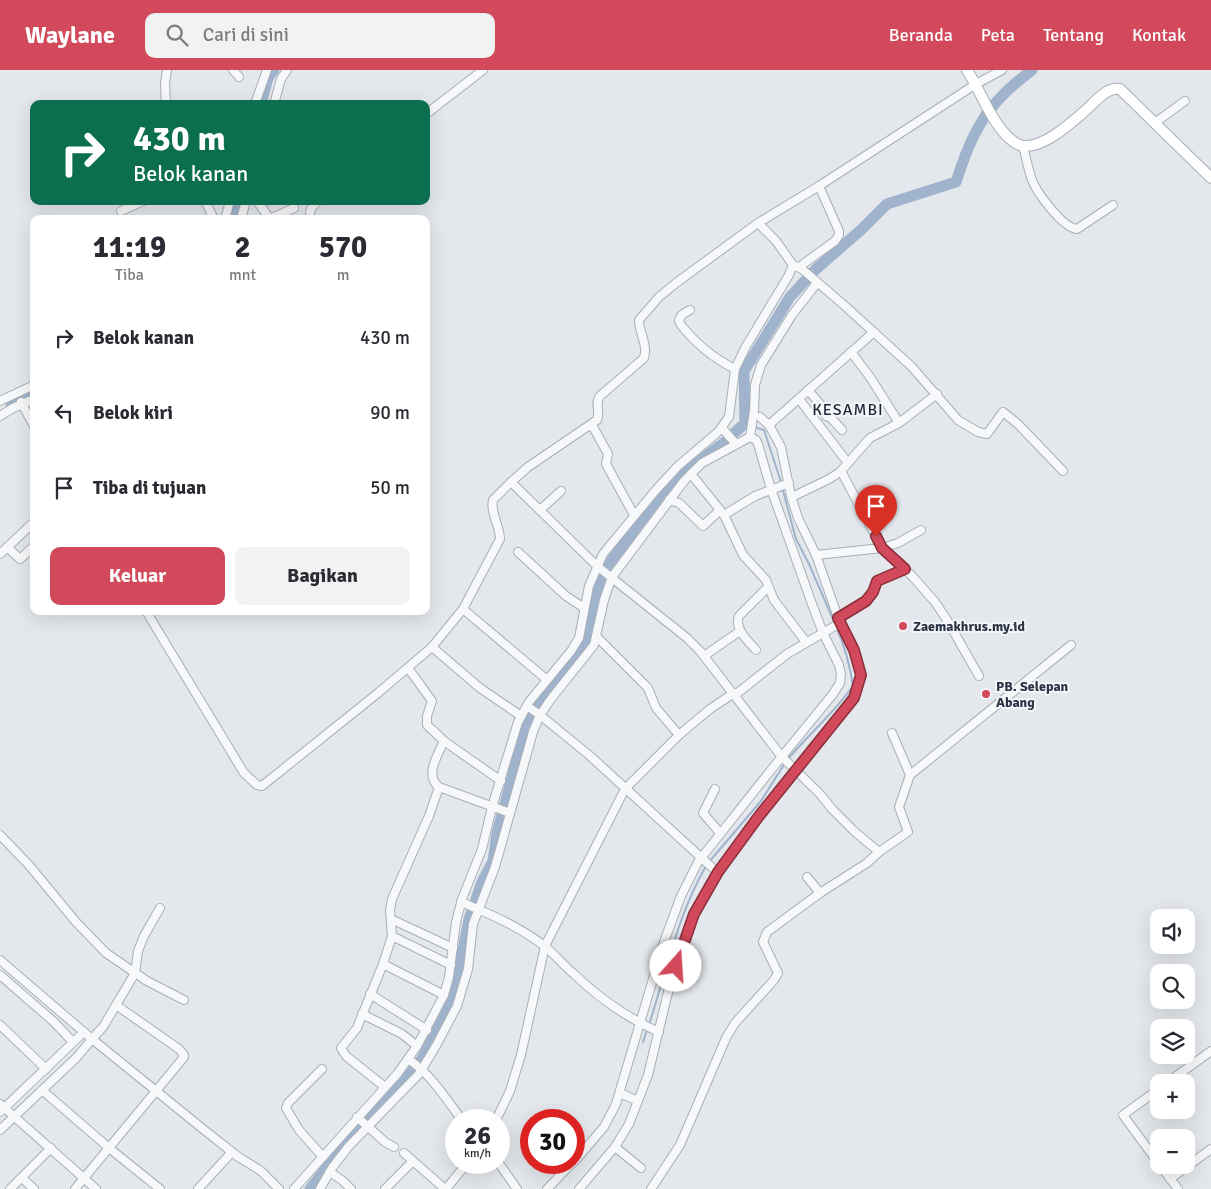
<!DOCTYPE html>
<html lang="id">
<meta charset="utf-8">
<style>
:root{--surface:#fff;--page:#f2f2f3;--text:#2b2b33;--muted:#7c7c81;--accent:#d1495b}
body{margin:0;font-family:Signika,sans-serif;background:var(--page);color:var(--text);height:100vh;display:flex;flex-direction:column;font-size:19px;white-space:nowrap}
*{box-sizing:border-box;margin:0}
p{font-size:16px;color:var(--muted)}
.icon{flex:none;width:28px;height:28px;fill:none;stroke:currentColor;stroke-width:2;stroke-linecap:round;stroke-linejoin:round}
.map{position:relative;flex:1;overflow:hidden}
.sheet{position:absolute;left:30px;top:145px;width:400px;height:400px;display:flex;flex-direction:column;background:var(--surface);border-radius:10px;box-shadow:0 5px 20px #0002}
.sheet>*{flex:none}
.banner{position:absolute;left:30px;top:30px;width:400px;height:105px;border-radius:10px;box-shadow:0 5px 20px #0002;background:#0b6e4f;color:#fff;overflow:hidden}
.controls{position:absolute;left:1150px;top:839px;display:grid;gap:10px}
.controls a{display:grid;place-items:center;width:45px;height:45px;border-radius:10px;background:var(--surface);box-shadow:0 5px 20px #0002;font-size:25px}
.speed{position:absolute;left:445px;top:1039px;display:flex;gap:10px;font-size:25px;font-weight:700;text-align:center}
.speed>*{display:grid;place-content:center;width:65px;height:65px;border-radius:50%;background:var(--surface);box-shadow:0 5px 20px #0002;line-height:1}
.speed small{font-size:12px;font-weight:400}
.speed .limit{border:8px solid #d22;background:#fff;color:#111}
.pin{position:absolute;display:grid;place-items:center;width:42px;height:42px;color:#fff;margin:-51px -21px;border-radius:50% 50% 50% 0;rotate:-45deg;box-shadow:0 0 5px #0007}
.pin .icon{rotate:45deg}
.me{position:absolute;width:55px;margin:-28px;rotate:19deg;stroke-linejoin:round;filter:drop-shadow(0 0 4px #0008)}
.turn{display:flex;align-items:center;gap:18px;height:105px;padding:0 20px;font-size:22px}
.turn .icon{width:65px;height:65px;stroke-width:2.5}
.turn b{display:block;font-size:35px;line-height:42px}
.eta{display:flex;justify-content:space-evenly;align-items:center;height:85px;text-align:center}
.eta b{font-size:30px;font-weight:700;line-height:35px}
.button{display:flex;gap:10px;margin-top:auto;padding:10px 20px}
.button a{flex:1;height:58px;border-radius:10px;background:var(--accent);color:#fff;font-size:20px;font-weight:700;line-height:58px;text-align:center}
.button a+a{background:var(--page);color:var(--text)}
ul{padding:0;list-style:none}
li{display:flex;align-items:center;gap:15px;height:75px;padding:0 20px}
li div{flex:1}
li b{display:block;font-size:19px}
li em{font-style:normal}
header{display:flex;align-items:center;gap:30px;box-sizing:border-box;height:70px;padding:0 25px;background:var(--accent);color:#fff}
header strong{font-size:24px}
nav{display:flex;gap:28px;margin-inline-start:auto;font-size:18px}
.search{width:350px;height:45px;background:var(--page);display:flex;align-items:center;gap:12px;box-sizing:border-box;padding:0 18px;border-radius:10px;color:var(--muted);font-size:19px}
.map>svg:first-child{display:block}
</style>
<header>
<strong>Waylane</strong>
<div class="search"><svg class="icon" aria-label="search" viewBox="0 0 24 24"><circle cx="10" cy="10" r="6"/><path d="M15 15l6 6"/></svg>Cari di sini</div>
<nav><a>Beranda</a><a>Peta</a><a>Tentang</a><a>Kontak</a></nav>
</header>
<div class="map">
<svg width="1211" height="1119" viewBox="0 0 1211 1119">
<rect width="100%" height="100%" fill="#e4e7ec"/>
<g fill="none" stroke-linecap="round" stroke-linejoin="round">
<!-- stream -->
<g stroke="#9fb4cc" stroke-width="2">
<polyline points="754,357 764,360 781,412"/>
<polyline points="782,417 796,469 809,494 835,554"/>
<path d="M788,689C809,664 835,642 853,616C850,596 845,577 837,559"/>
<polyline points="709,792 761,731 785,693"/>
<path d="M649,955C666,902 678,844 706,796"/>
<polyline points="643,972 647,960"/>
</g>
<!-- river -->
<g stroke="#9fb4cc" stroke-width="11">
<polyline points="261,34 268,8 274,0"/>
<polyline points="232,149 238,131"/>
<polyline points="11,336 34,323"/>
<path d="M310,1119L357,1060L403,1013L422,989L438,958L459,901L469,849L482,812L493,791L497,763L518,686L523,658L541,630L579,587L586,570L601,505L664,420L694,395L725,372L745,353L744,301L790,227L815,200L862,159L887,134L956,112C966,81 978,49 1002,26C1011,16 1022,8 1032,0"/>
</g>
<defs>
<g id="street">
<polyline points="233,0 239,7"/>
<polyline points="166,34 165,14 167,0"/>
<polyline points="255,34 267,0"/>
<polyline points="274,34 281,9 287,0"/>
<polyline points="426,44 483,0"/>
<polyline points="1156,52 1185,31"/>
<path d="M1023,76C1026,87 1028,99 1032,110C1037,123 1063,158 1077,159L1113,135"/>
<polyline points="205,131 214,149"/>
<polyline points="257,131 270,149"/>
<polyline points="121,141 143,131"/>
<polyline points="225,149 230,131"/>
<polyline points="241,149 246,131"/>
<polyline points="270,149 294,138"/>
<path d="M311,149C308,140 312,137 318,131"/>
<polyline points="793,195 776,171 758,153 819,116 976,14 1002,0"/>
<polyline points="799,197 835,171 839,165 839,161 819,116"/>
<path d="M690,240C684,243 680,245 679,251L681,255C696,274 713,288 735,299"/>
<polyline points="808,320 825,340 826,346 831,348 842,360"/>
<polyline points="799,329 848,393"/>
<polyline points="0,331 34,315"/>
<polyline points="21,332 34,356"/>
<polyline points="0,346 13,338 34,329"/>
<polyline points="760,347 769,355"/>
<polyline points="899,353 937,324"/>
<polyline points="592,355 608,384 606,394 634,445"/>
<polyline points="722,358 736,374"/>
<polyline points="750,367 754,341 755,315 761,295 792,245 817,213"/>
<polyline points="841,401 882,478 912,506 935,532 947,550 979,606"/>
<polyline points="691,404 724,445 743,485 766,510 774,530 806,572"/>
<polyline points="511,412 597,496 687,568 700,581 782,687 820,724 832,739 855,762 879,782 867,793 820,823 807,807"/>
<polyline points="792,427 829,409 840,402 870,368 899,353 870,307 851,282"/>
<polyline points="669,430 679,433 703,456 720,440"/>
<polyline points="540,440 561,421"/>
<polyline points="724,445 755,426 789,413"/>
<polyline points="7,477 20,489 34,476"/>
<polyline points="518,482 566,526 584,538"/>
<polyline points="0,484 34,452"/>
<polyline points="816,485 882,478 898,473 921,460"/>
<polyline points="463,539 546,609"/>
<path d="M146,541L244,703L257,715L262,716L378,623L432,577L463,539L500,469C500,456 490,443 493,430L511,412L528,397L597,350C601,342 594,334 600,326L644,288C648,274 639,263 639,250L659,227L676,213L758,153"/>
<polyline points="838,548 866,531 873,523 877,511 905,499"/>
<polyline points="597,567 648,618 656,638 679,665"/>
<polyline points="432,577 480,618 521,646"/>
<path d="M756,580C748,571 734,559 739,546L768,517"/>
<polyline points="704,586 740,561"/>
<path d="M408,598L432,631L427,646V655L444,671C438,685 424,705 439,717L510,743"/>
<polyline points="735,625 787,584 840,553"/>
<polyline points="527,636 540,645 589,685 717,802"/>
<polyline points="444,671 501,711"/>
<polyline points="910,705 1071,575"/>
<polyline points="439,717 429,746 392,829 390,840 392,866 451,895"/>
<polyline points="715,719 703,743 720,763"/>
<polyline points="0,765 28,794 76,852 106,883 147,911 184,930"/>
<polyline points="879,782 908,762 899,737 910,705 892,663"/>
<path d="M461,832C490,844 518,856 543,875C554,883 563,895 574,904C599,928 627,948 659,962"/>
<polyline points="160,838 144,866 138,881 135,903 103,957 92,969 203,1059 237,1086 261,1101 279,1119"/>
<polyline points="391,849 453,878"/>
<polyline points="0,890 92,969 77,987 0,1060"/>
<polyline points="383,894 392,866"/>
<polyline points="0,905 54,952 73,972"/>
<polyline points="370,924 427,960"/>
<polyline points="362,944 402,964 417,976"/>
<polyline points="0,955 46,999"/>
<path d="M408,989C431,1004 446,1029 462,1050"/>
<polyline points="322,999 288,1033 286,1038 299,1060 323,1087"/>
<polyline points="1168,1012 1211,981"/>
<polyline points="385,1017 346,986 341,978 357,958 383,894 444,925"/>
<polyline points="1159,1019 1123,1045 1159,1094"/>
<polyline points="42,1020 109,1078 160,1119"/>
<polyline points="620,1023 638,1031"/>
<polyline points="0,1034 96,1119"/>
<polyline points="0,1042 84,962"/>
<polyline points="357,1047 385,1072 394,1077"/>
<polyline points="496,1050 510,1021 521,985 545,876 625,719 679,665 710,639 734,623"/>
<polyline points="615,1077 641,1098"/>
<polyline points="404,1083 445,1119"/>
<polyline points="498,1092 517,1119"/>
<polyline points="574,1092 604,1057 616,1034 664,872 681,826 698,792 771,700 833,624 840,613 841,604 839,595 823,563 812,534 771,419 758,374 756,370 750,367"/>
<polyline points="1160,1095 1178,1119"/>
<polyline points="330,1102 343,1111 351,1119"/>
<polyline points="22,1108 34,1119"/>
<polyline points="1170,1109 1211,1079"/>
<polyline points="10,1119 51,1078"/>
<polyline points="75,1119 184,987 184,985 179,979 116,935"/>
<polyline points="198,1119 232,1082"/>
<polyline points="294,1119 398,1003 417,976 444,925 449,907 456,852 462,829 482,779 492,737 518,652 529,632 571,581 579,568 589,516 603,484 655,421 678,396 718,362 729,347 735,299 745,278 789,205 793,195 802,199 845,236 912,297 958,350 978,362 987,364 1003,342 1018,354 1063,401"/>
<polyline points="320,1119 332,1098 349,1076 419,1004 436,976 457,936 468,899 473,854 495,797 533,662 540,645 551,629 594,575 604,530 612,507 684,411 702,393 750,367"/>
<polyline points="385,1119 413,1091"/>
<polyline points="446,1119 468,1092"/>
<polyline points="547,1119 573,1092"/>
<polyline points="579,1119 615,1077 629,1054 648,1005 670,914 694,844 717,802 759,747 854,627 861,605 858,591 854,580 840,553 816,485 798,448 791,426 781,377 769,355 874,262"/>
<polyline points="651,1119 680,1075 726,968 735,953 774,910 778,903 763,872 767,862 820,823"/>
</g>
<path id="secondary" d="M967,0C980,20 990,49 1007,66C1011,70 1017,75 1023,76C1044,78 1071,53 1086,40C1096,31 1106,17 1120,19L1211,108"/>
</defs>
<!-- street casing -->
<use href="#street" stroke="#a9aeb7" stroke-width="10"/>
<!-- secondary casing -->
<use href="#secondary" stroke="#a9aeb7" stroke-width="12"/>
<!-- street -->
<use href="#street" stroke="#f7f8fa" stroke-width="8"/>
<!-- secondary -->
<use href="#secondary" stroke="#fff" stroke-width="10"/>
</g>
<g fill="none" stroke-linecap="round" stroke-linejoin="round">
<defs>
<polyline id="route" points="676,896 694,844 718,802 759,746 854,628 861,605 854,580 838,548 866,531 873,522 877,511 905,499 882,478 876,466"/>
</defs>
<!-- route casing -->
<use href="#route" stroke="#882f3b" stroke-width="12"/>
<!-- route -->
<use href="#route" stroke="#d1495b" stroke-width="9"/>
</g>
<!-- markers -->
<g fill="#d1495b" stroke="#f4f6f9" stroke-width="2">
<circle cx="903" cy="556" r="5"/>
<circle cx="986" cy="624" r="5"/>
</g>
<g text-anchor="middle" stroke-width="4" stroke-linejoin="round" paint-order="stroke">
<!-- poi labels -->
<g font-size="14" font-weight="bold" fill="#2b3445" stroke="#f4f6f9" text-anchor="start">
<text x="913" y="561">Zaemakhrus.my.id</text>
<text x="996" y="621">PB. Selepan<tspan x="996" dy="16">Abang</tspan></text>
</g>
<!-- quarter labels -->
<g font-size="16" letter-spacing="1" fill="#1d2536" stroke="#f4f6f9">
<text x="848" y="345">KESAMBI</text>
</g>
</g>
</svg>
<div class="controls">
<a><svg class="icon" aria-label="sound" viewBox="0 0 24 24"><path d="M4 9h4l5-4v14l-5-4H4zM17 9q2 3 0 6"/></svg></a>
<a><svg class="icon" aria-label="search" viewBox="0 0 24 24"><circle cx="10" cy="10" r="6"/><path d="M15 15l6 6"/></svg></a>
<a><svg class="icon" aria-label="layers" viewBox="0 0 24 24"><path d="M12 4l9 5-9 5-9-5zM3 14l9 5 9-5"/></svg></a>
<a>+</a>
<a>−</a>
</div>
<div class="speed"><div>26<small>km/h</small></div><div class="limit">30</div></div>
<div class="pin" style="left:876px;top:466px;background:#d93025"><svg class="icon" aria-label="arrive" viewBox="0 0 24 24"><path d="M6 21V4h12l-3 4 3 4H6"/></svg></div>
<svg class="me" style="left:676px;top:896px" viewBox="-20 -20 40 40"><circle r="19" fill="#fff"/><path d="M0-13L10 11 0 6-10 11z" fill="#d1495b"/></svg>
<div class="banner">
<div class="turn"><svg class="icon" aria-label="right" viewBox="0 0 24 24"><path d="M7 20v-9h11M14 6l5 5-5 5"/></svg><div><b>430 m</b>Belok kanan</div></div>
</div>
<section class="sheet">
<div class="eta">
<div><b>11:19</b><p>Tiba</p></div>
<div><b>2</b><p>mnt</p></div>
<div><b>570</b><p>m</p></div>
</div>
<ul>
<li><svg class="icon" aria-label="right" viewBox="0 0 24 24"><path d="M7 20v-9h11M14 6l5 5-5 5"/></svg><div><b>Belok kanan</b></div><em>430 m</em></li>
<li><svg class="icon" aria-label="left" viewBox="0 0 24 24"><path d="M17 20v-9H6M10 6l-5 5 5 5"/></svg><div><b>Belok kiri</b></div><em>90 m</em></li>
<li><svg class="icon" aria-label="arrive" viewBox="0 0 24 24"><path d="M6 21V4h12l-3 4 3 4H6"/></svg><div><b>Tiba di tujuan</b></div><em>50 m</em></li>
</ul>
<div class="button"><a>Keluar</a><a>Bagikan</a></div>
</section>
</div>
